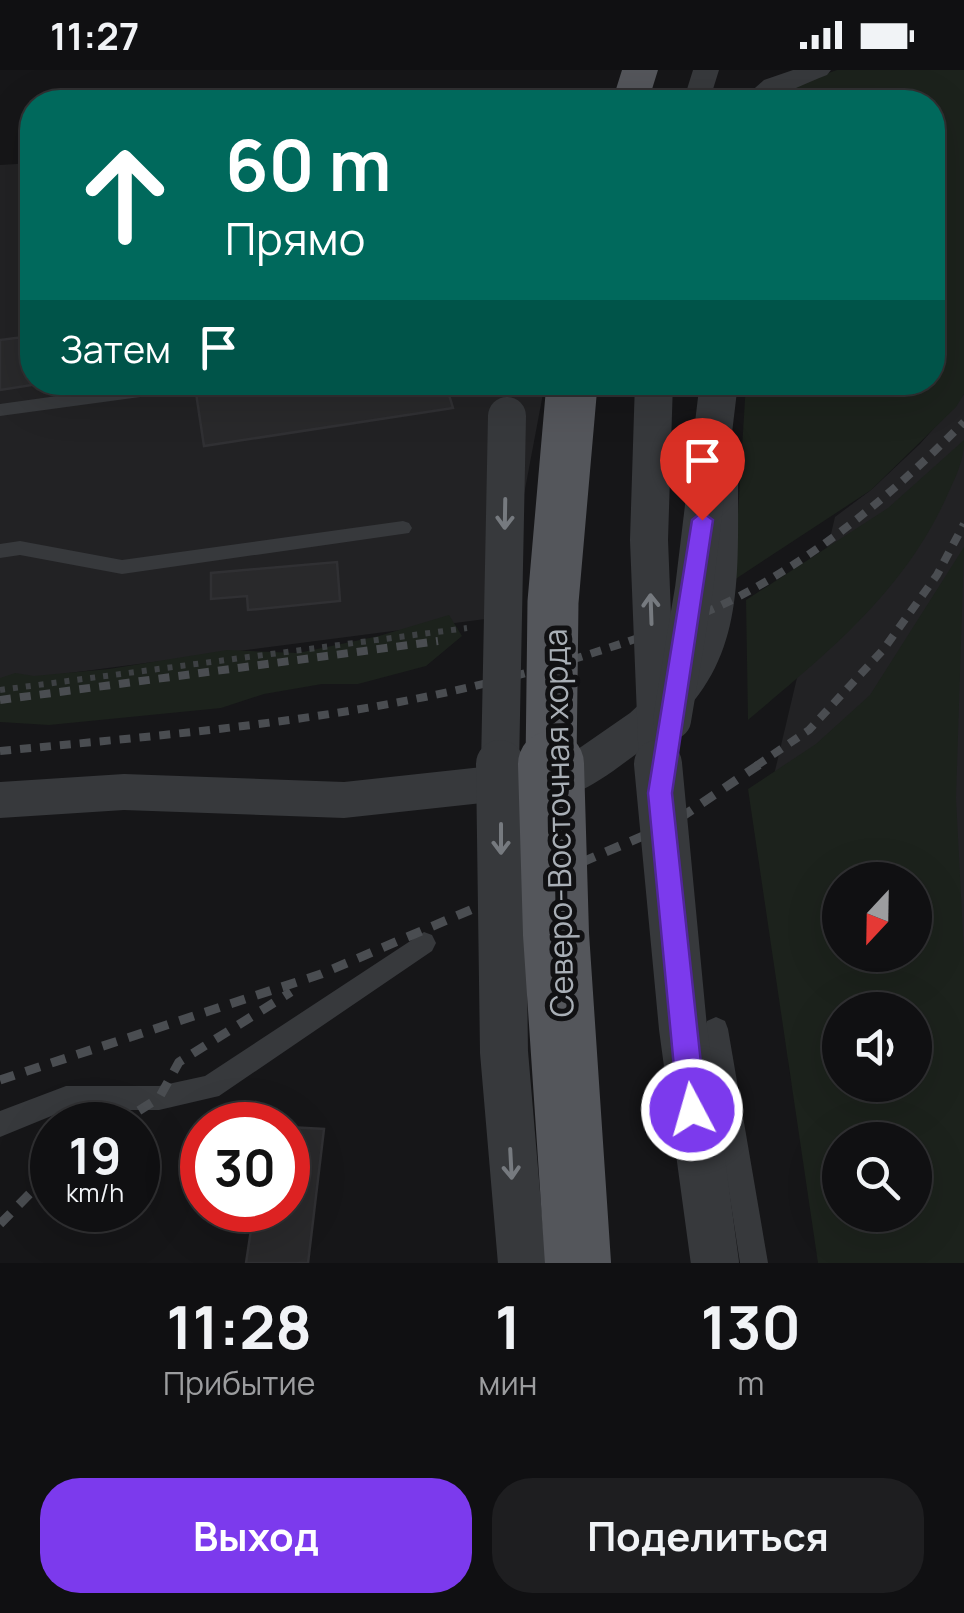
<!DOCTYPE html>
<html lang="ru">
<meta charset="utf-8">
<style>
:root{--surface:#101012;--page:#1e1e20;--text:#f1f3f6;--muted:#9c9d9f;--line:#303032;--accent:#7c3aed}
body{margin:0;font-family:Manrope,sans-serif;background:var(--page);color:var(--text);height:100vh;display:flex;flex-direction:column;font-size:38px;white-space:nowrap}
*{box-sizing:border-box;margin:0}
p{font-size:32px;color:var(--muted)}
.icon{flex:none;width:55px;height:55px;fill:none;stroke:currentColor;stroke-width:2;stroke-linecap:round;stroke-linejoin:round}
.map{position:relative;height:1193px;overflow:hidden}
.sheet{display:flex;flex-direction:column;background:var(--surface);flex:1}
.sheet>*{flex:none}
.top-card{position:absolute;left:20px;top:20px;width:925px;height:305px;border-radius:40px;box-shadow:0 10px 40px #0002,0 0 0 2px var(--line);background:#00695c;color:#fff;overflow:hidden}
.needle{width:65px;rotate:202deg}
.controls{position:absolute;left:822px;top:792px;display:grid;gap:20px}
.controls a{display:grid;place-items:center;width:110px;height:110px;border-radius:50%;background:var(--surface);box-shadow:0 10px 40px #0002,0 0 0 2px var(--line);font-size:50px}
.speed{position:absolute;left:30px;top:1032px;display:flex;gap:20px;font-size:50px;font-weight:700;text-align:center}
.speed>*{display:grid;place-content:center;width:130px;height:130px;border-radius:50%;background:var(--surface);box-shadow:0 10px 40px #0002,0 0 0 2px var(--line);line-height:1}
.speed small{font-size:25px;font-weight:400}
.speed .limit{border:15px solid #d22;background:#fff;color:#111}
.pin{position:absolute;display:grid;place-items:center;width:85px;height:85px;color:#fff;margin:-102px -42px;border-radius:50% 50% 50% 0;rotate:-45deg;box-shadow:0 0 10px #0007}
.pin .icon{rotate:45deg}
.me{position:absolute;width:110px;margin:-55px;rotate:354deg;stroke-linejoin:round;filter:drop-shadow(0 0 8px #0008)}
.turn{display:flex;align-items:center;gap:35px;height:210px;padding:0 40px;font-size:45px}
.turn .icon{width:130px;height:130px;stroke-width:2.5}
.turn b{display:block;font-size:70px;line-height:85px}
.then{display:flex;align-items:center;height:95px;padding:0 40px;background:#0003;gap:20px;font-size:38px}
.eta{display:flex;justify-content:space-evenly;align-items:center;height:170px;text-align:center}
.eta b{font-size:60px;font-weight:700;line-height:70px}
.button{display:flex;gap:20px;margin-top:auto;padding:20px 40px}
.button a{flex:1;height:115px;border-radius:40px;background:var(--accent);color:#fff;font-size:40px;font-weight:700;line-height:115px;text-align:center}
.button a+a{background:var(--page);color:var(--text)}
.status{display:flex;justify-content:space-between;align-items:center;height:70px;padding:0 50px;background:var(--surface);direction:ltr}
.status svg{height:28px;fill:currentColor}
.map>svg:first-child{display:block}
</style>
<div class="status"><b>11:27</b><svg viewBox="0 0 49 12"><path d="M0 12V9h3v3zM5 12V6h3v6zM10 12V3h3v9zM15 12V0h3v12zM26 1h20v11H26zM47 4h2v5h-2z"/></svg></div>
<div class="map">
<svg width="964" height="1193" viewBox="0 0 964 1193">
<rect width="100%" height="100%" fill="#161618"/>
<!-- built -->
<g fill="#222224">
<polygon points="32,93 32,312 545,313 501,547 0,612 0,95"/>
<polygon points="964,324 964,1193 915,885 915,810 770,722 835,447 871,420 920,374"/>
</g>
<!-- green -->
<g fill="#1c221c" fill-rule="evenodd">
<polygon points="837,0 964,0 964,324 956,337 871,420 734,510 746,313 932,312 932,32 771,32 800,13"/>
<path d="M964,370C964,392 955,408 946,428C903,523 826,584 748,650L746,530L888,438Z"/>
<path d="M964,477L956,728L964,886V1193H818L748,719L816,674L870,625ZM915,810V885H840V810ZM915,940V1015H840V940ZM915,1070V1145H840V1070Z"/>
<polygon points="449,545 462,566 426,596 358,614 322,614 264,624 221,638 49,655 0,652 0,608 15,603 34,606 109,599 227,580 298,583 379,566"/>
</g>
<!-- building -->
<g fill="#29292b" stroke="#303033" stroke-width="2.5">
<polygon points="32,266 32,315 0,320 0,270"/>
<polygon points="271,312 445,312 453,338 204,376 196,323"/>
<polygon points="337,492 340,531 248,540 247,526 211,529 211,503"/>
<polygon points="288,1057 324,1059 308,1193 246,1193 254,1140 288,1140"/>
</g>
<g fill="none" stroke-linecap="round" stroke-linejoin="round">
<!-- path -->
<polyline stroke="#3d4043" stroke-width="6" stroke-dasharray="5 8" stroke-linecap="butt" points="0,620 467,558"/>
<!-- service -->
<g fill="#37393c" fill-rule="evenodd">
<polygon points="157,312 183,312 155,325 0,346 0,334"/>
<polygon points="403,451 409,453 412,458 409,463 122,504 20,485 0,488 0,474 20,471 122,490"/>
<polygon points="424,862 432,865 436,873 432,881 219,1026 159,1040 66,1040 0,1067 0,1041 66,1016 159,1016 205,1006"/>
<polygon points="716,947 725,951 728,959 768,1193 740,1193 704,959 707,951"/>
</g>
<!-- minor -->
<g fill="#37393c" fill-rule="evenodd">
<polygon points="693,0 719,0 709,32 683,32"/>
<path d="M793,0H831L827,5C797,16 770,34 739,32L764,10Z"/>
<path d="M720,398L733,401L738,410C738,529 745,606 639,682C618,697 598,714 574,723L344,748L124,740L0,748V712L124,704L344,712L565,688L630,643L671,605L687,572L700,521L702,410L707,401Z"/>
</g>
<!-- primary -->
<polygon fill="#54565b" fill-rule="evenodd" points="622,0 658,0 648,32 612,32"/>
<!-- rail-far1 -->
<g stroke="#4a4d51" stroke-width="8" stroke-dasharray="11 9" stroke-linecap="butt">
<polyline points="0,630 438,571"/>
<path d="M0,681C206,661 397,647 596,582C649,565 702,547 751,520C831,476 900,417 964,352"/>
<polyline points="756,696 809,660 883,580 937,505 964,454"/>
</g>
<!-- rail -->
<g stroke="#4a4d51" stroke-width="9" stroke-dasharray="15 12" stroke-linecap="butt">
<polyline points="0,1010 321,904 671,754 760,694"/>
<polyline points="116,1055 159,1028 179,992 291,922"/>
<polyline points="0,1154 52,1101"/>
</g>
<!-- minor-bridge-far1 -->
<g stroke="#37393c" stroke-width="38">
<polyline points="654,312 649,470 658,696"/>
<polyline points="672,650 694,519 719,312"/>
<polyline points="500,696 507,346"/>
</g>
<!-- minor-bridge -->
<g stroke="#37393c" stroke-width="48">
<polyline points="500,694 504,982 522,1193"/>
<polyline points="658,694 683,958 715,1193"/>
</g>
<!-- primary-bridge-far1 -->
<polyline stroke="#54565b" stroke-width="51" points="551,696 553,532 572,314"/>
<!-- primary-bridge -->
<polyline stroke="#54565b" stroke-width="66" points="551,694 556,864 578,1193"/>
</g>
<!-- one-way arrows -->
<defs><path id="oneway-shaft" d="M-6 0H5M1.5-3L5.5 0L1.5 3" fill="none" stroke-width="1.6" stroke-linecap="round" stroke-linejoin="round" transform="scale(2.5)"/></defs>
<g stroke="#767a7f">
<use href="#oneway-shaft" transform="translate(505 444) rotate(91)"/>
<use href="#oneway-shaft" transform="translate(651 539) rotate(-92)"/>
<use href="#oneway-shaft" transform="translate(501 769) rotate(90)"/>
<use href="#oneway-shaft" transform="translate(511 1094) rotate(87)"/>
</g>
<!-- route -->
<polygon fill="#7c3aed" stroke="#51269a" stroke-width="2.5" points="702,442 713,450 672,723 706,1040 702,1050 692,1055 682,1050 678,1040 648,723 692,450"/>
<g text-anchor="middle" stroke-width="10" stroke-linejoin="round" paint-order="stroke">
<!-- street labels -->
<g font-size="32" fill="#a9afb6" stroke="#111113">
<text transform="translate(559 753) rotate(-91)" y="11">Северо-Восточная хорда</text>
</g>
</g>
</svg>
<div class="controls">
<a><svg class="needle" viewBox="-14 -14 28 28"><path d="M0-13l5 13h-10z" fill="#e53935"/><path d="M0 13l5-13h-10z" fill="#9c9d9f"/></svg></a>
<a><svg class="icon" aria-label="sound" viewBox="0 0 24 24"><path d="M4 9h4l5-4v14l-5-4H4zM17 9q2 3 0 6"/></svg></a>
<a><svg class="icon" aria-label="search" viewBox="0 0 24 24"><circle cx="10" cy="10" r="6"/><path d="M15 15l6 6"/></svg></a>
</div>
<div class="speed"><div>19<small>km/h</small></div><div class="limit">30</div></div>
<div class="pin" style="left:702px;top:450px;background:#d93025"><svg class="icon" aria-label="arrive" viewBox="0 0 24 24"><path d="M6 21V4h12l-3 4 3 4H6"/></svg></div>
<svg class="me" style="left:692px;top:1040px" viewBox="-20 -20 40 40"><circle r="17" fill="#7c3aed" stroke="#fff" stroke-width="3"/><path d="M0-11L8 9 0 5-8 9z" fill="#fff"/></svg>
<div class="top-card">
<div class="turn"><svg class="icon" aria-label="ahead" viewBox="0 0 24 24"><path d="M12 20V5M6 11l6-6 6 6"/></svg><div><b>60 m</b>Прямо</div></div>
<div class="then">Затем<svg class="icon" aria-label="arrive" viewBox="0 0 24 24"><path d="M6 21V4h12l-3 4 3 4H6"/></svg></div>
</div>
</div>
<section class="sheet">
<div class="eta">
<div><b>11:28</b><p>Прибытие</p></div>
<div><b>1</b><p>мин</p></div>
<div><b>130</b><p>m</p></div>
</div>
<div class="button"><a>Выход</a><a>Поделиться</a></div>
</section>
